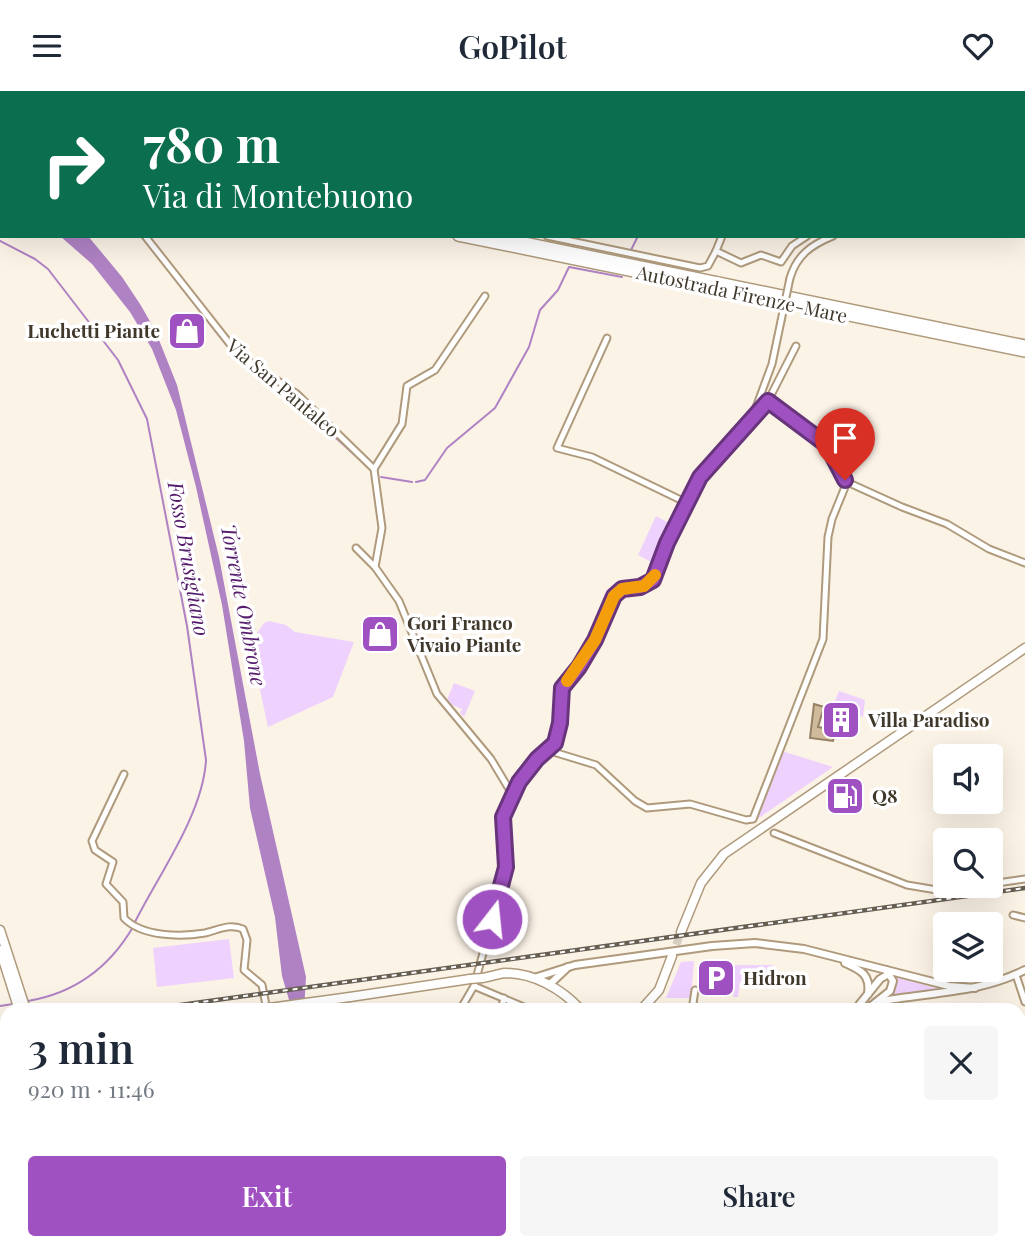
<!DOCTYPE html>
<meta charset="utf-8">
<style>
:root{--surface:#fff;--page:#f6f6f7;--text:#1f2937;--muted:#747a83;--accent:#a051c1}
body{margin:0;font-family:"Playfair Display",serif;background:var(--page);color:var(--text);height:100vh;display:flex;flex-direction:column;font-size:26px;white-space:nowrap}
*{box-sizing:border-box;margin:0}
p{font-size:23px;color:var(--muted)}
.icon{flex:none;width:38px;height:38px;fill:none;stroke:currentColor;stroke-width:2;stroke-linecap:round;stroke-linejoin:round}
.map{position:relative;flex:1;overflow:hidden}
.details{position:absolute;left:0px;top:912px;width:1026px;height:247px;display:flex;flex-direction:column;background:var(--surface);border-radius:21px 21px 0 0;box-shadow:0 7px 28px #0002}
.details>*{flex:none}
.banner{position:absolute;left:0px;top:0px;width:1026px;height:147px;box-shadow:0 7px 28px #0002;background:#0b6e4f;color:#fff;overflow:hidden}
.buttons{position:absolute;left:933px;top:653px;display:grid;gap:14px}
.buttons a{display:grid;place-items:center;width:70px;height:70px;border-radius:7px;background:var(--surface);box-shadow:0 7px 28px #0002;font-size:35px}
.pin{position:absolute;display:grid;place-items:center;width:60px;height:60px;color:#fff;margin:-72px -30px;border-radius:50% 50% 50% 0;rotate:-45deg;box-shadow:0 0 7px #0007}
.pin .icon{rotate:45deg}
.me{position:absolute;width:77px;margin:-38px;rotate:16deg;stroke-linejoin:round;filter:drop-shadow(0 0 5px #0008)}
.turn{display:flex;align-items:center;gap:24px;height:147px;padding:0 28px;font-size:32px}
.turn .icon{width:91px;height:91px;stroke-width:2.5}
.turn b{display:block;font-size:49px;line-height:60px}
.round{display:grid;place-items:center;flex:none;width:74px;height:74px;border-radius:7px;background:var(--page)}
.summary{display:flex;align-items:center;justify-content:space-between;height:119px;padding:0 28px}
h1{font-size:42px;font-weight:600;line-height:52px}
.primary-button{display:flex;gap:14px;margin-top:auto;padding:14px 28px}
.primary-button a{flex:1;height:80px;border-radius:7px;background:var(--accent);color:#fff;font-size:28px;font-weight:600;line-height:80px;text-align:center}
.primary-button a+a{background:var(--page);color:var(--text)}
header{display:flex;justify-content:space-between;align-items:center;height:91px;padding:0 28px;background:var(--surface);font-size:32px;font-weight:600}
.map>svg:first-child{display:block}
</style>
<header><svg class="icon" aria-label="menu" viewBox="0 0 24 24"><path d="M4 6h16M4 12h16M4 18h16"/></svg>GoPilot<svg class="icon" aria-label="heart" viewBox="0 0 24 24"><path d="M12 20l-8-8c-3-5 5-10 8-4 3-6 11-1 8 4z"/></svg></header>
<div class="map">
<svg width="1025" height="1157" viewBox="0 0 1025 1157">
<rect width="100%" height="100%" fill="#fcf3e7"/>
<!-- green -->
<g fill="#efd1fe">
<polygon points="656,425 673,434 657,474 638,464"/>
<polygon points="269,530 286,534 295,541 354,551 333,606 268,636 248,543 255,545 264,532"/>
<polygon points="454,592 475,600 464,626 460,622 462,618 446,611"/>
<polygon points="839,600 865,609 863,626 849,622 848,617 834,612"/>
<polygon points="782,660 833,676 756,729"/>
<polygon points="229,848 234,887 157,896 153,857"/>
<polygon points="694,870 691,907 666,907 681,871"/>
<polygon points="730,874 773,874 771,896 761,896 761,891 740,890 738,906 733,906 734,901 729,900"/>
<polygon points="895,886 943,899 889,906 894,897"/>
</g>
<!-- water -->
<polygon fill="#af82c4" points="60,145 88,145 122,186 140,213 155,239 177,294 219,466 260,683 306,886 304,919 292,919 282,885 275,826 250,717 244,650 222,514 196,396 176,319 152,258 130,221 92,173"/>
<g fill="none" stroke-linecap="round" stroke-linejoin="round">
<!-- stream -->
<g stroke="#af82c4" stroke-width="2">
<polyline points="914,0 916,2"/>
<polyline points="698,2 699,0"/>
<polyline points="1024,81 1025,83"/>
<path d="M0,150L35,168L48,178L118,269L147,328L187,535L206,669C203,723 159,783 135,831"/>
<polyline points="631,159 638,145"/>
<polyline points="209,232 232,261 249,274"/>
<polyline points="324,336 369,377"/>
<polyline points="381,386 412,391"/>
<polyline points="416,391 425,389 447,357 495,317 529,256 540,219 558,199 569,176 622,186"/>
<path d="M28,910C75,902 109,877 133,836"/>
<polyline points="0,915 13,913"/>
<polyline points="453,1152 459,1157"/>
</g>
</g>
<!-- building -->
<polygon fill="#d0ba9c" stroke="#958164" stroke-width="2" points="814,613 824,616 818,636 834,639 840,619 848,621 840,646 834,645 833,650 810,647"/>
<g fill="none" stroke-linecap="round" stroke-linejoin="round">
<!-- primary-tunnel -->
<polyline stroke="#d7cec2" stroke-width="8" stroke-dasharray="8 4" stroke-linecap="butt" points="672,865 681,841"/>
<defs>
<g id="minor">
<polyline points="483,0 486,2"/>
<polyline points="679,2 680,0"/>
<polyline points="972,2 972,0"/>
<polyline points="0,28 2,28"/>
<polyline points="0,68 2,68"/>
<polyline points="145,145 237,262 297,303 374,378 382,437 375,476 399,510 437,603 491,668 512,703"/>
<polyline points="547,145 700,177 708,175 716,160"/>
<polyline points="722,145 716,160 741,172 761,164 781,171 792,155 807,145"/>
<path d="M790,187C797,164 811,154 833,145"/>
<polyline points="607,247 557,357 592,366 687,412"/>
<polyline points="768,310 796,255"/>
<polyline points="753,327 768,310 827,354 847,391 902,416 947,433 989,458 1025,472"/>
<polyline points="374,378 402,333 407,295 435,279 485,205"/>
<polyline points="356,457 375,476"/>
<polyline points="547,659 596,674 635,710 647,717 690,713 746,729 753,728 823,548 828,446 832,428 847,391"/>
<path d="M124,683L92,750L95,759L113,771L106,793L123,811L124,827C142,846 181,846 205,842C218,839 230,832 243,838L247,849L244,879L262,894L267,919"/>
<polyline points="774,742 907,794 937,799 977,794"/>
<polyline points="990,793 1025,788"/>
<polyline points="1013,824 1025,827"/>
<polyline points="1016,884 1025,911"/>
<polyline points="474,895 531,919"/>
<polyline points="460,919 474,895 505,782 502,732 512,703 534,671 555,652 560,632 561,599 595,549 614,505 622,498 640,496 653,489 697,390 751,330 772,273 781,230"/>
<polyline points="501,919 504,907"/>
<polyline points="692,919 695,899"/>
<polyline points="491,1152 497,1157"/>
<polyline points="781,1152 785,1157"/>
<polyline points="32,1157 33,1152"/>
<polyline points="63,1157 64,1152"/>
<polyline points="523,1157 527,1152"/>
<polyline points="579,1157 583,1152"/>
</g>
<g id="tertiary">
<path d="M845,872C861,879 871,884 868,903"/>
<polyline points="534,887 575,874 712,855 755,852 804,858 949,895 975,897"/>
<polyline points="549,894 568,876"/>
<path d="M877,911C927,901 978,903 1025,879"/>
<polyline points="855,919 880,888 892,881"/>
<polyline points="866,919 890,900 893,890 886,879"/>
<polyline points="0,1127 7,1126"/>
</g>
<g id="primary">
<polyline points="681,841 701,792 724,763 1025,557"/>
<path d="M482,887C490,886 497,883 505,882C534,882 562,898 581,919"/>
<polyline points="350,906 470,888"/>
<polyline points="641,919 659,899 672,865"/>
<polyline points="0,963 7,961"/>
</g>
<g id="trunk">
<polyline points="0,839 26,919"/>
<polyline points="0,859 19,919"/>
<polyline points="0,1029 7,1032"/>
<polyline points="94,1152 95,1157"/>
<polyline points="100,1152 101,1157"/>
</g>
<g id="motorway">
<polyline points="0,44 2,45"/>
<polyline points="0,52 2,52"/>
<polyline points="458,145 1025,261"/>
<polyline points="495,145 1025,254"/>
</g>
</defs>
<!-- minor casing -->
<use href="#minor" stroke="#af9a7c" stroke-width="9"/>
<!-- tertiary casing -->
<use href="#tertiary" stroke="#af9a7c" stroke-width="10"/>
<!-- primary casing -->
<use href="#primary" stroke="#af9a7c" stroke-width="11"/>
<!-- trunk casing -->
<use href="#trunk" stroke="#af9a7c" stroke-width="11"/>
<!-- motorway casing -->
<use href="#motorway" stroke="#af9a7c" stroke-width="12"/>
<!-- minor -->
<use href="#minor" stroke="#fff" stroke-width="5"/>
<!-- tertiary -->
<use href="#tertiary" stroke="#fff" stroke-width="6"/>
<!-- primary -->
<use href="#primary" stroke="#fff" stroke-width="8"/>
<!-- trunk -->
<use href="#trunk" stroke="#fff" stroke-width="8"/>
<!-- motorway -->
<use href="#motorway" stroke="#fff" stroke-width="9"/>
<defs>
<g id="rail">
<polyline points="144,919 1025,797"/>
<polyline points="0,937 7,937"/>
</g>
</defs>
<!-- rail casing -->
<use href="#rail" stroke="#675e52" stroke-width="4.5"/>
<!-- rail -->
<use href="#rail" stroke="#fff" stroke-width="2" stroke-dasharray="5" stroke-linecap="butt"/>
<defs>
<polyline id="minor-bridge" points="781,230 790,187"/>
<g id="primary-bridge">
<polyline points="470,888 482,887"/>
<polyline points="262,918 350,906"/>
</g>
</defs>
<!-- minor-bridge casing -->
<use href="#minor-bridge" stroke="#af9a7c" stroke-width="9" stroke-linecap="butt"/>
<!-- primary-bridge casing -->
<use href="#primary-bridge" stroke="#af9a7c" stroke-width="11" stroke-linecap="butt"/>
<!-- minor-bridge -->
<use href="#minor-bridge" stroke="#fff" stroke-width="5"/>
<!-- primary-bridge -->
<use href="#primary-bridge" stroke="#fff" stroke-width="8"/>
</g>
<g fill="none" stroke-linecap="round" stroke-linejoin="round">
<defs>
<polyline id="route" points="492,828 506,776 503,726 519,691 537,668 555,652 560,632 562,597 579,576 595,549 614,505 622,498 640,496 653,489 667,452 700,386 768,310 827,354 845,389"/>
</defs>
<!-- route casing -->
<use href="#route" stroke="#68357d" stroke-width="18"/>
<!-- route -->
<use href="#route" stroke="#a051c1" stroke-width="12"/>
<!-- slow -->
<polyline stroke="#f59e0b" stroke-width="12" points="567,590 595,549 614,505 622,498 644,495 655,484"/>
</g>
<!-- icons -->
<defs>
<symbol id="shop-square" viewBox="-11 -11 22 22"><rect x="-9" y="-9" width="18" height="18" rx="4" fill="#a051c1" stroke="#fff"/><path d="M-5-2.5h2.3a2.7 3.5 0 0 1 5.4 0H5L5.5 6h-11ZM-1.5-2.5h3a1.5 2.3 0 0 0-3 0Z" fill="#fff"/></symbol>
<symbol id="building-square" viewBox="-11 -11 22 22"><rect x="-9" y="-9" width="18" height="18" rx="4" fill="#a051c1" stroke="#fff"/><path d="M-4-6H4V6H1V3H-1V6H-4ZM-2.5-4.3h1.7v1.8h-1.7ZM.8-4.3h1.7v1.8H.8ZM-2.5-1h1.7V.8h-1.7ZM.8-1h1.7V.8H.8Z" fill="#fff"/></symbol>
<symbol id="fuel-square" viewBox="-11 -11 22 22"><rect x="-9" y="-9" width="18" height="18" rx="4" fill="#a051c1" stroke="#fff"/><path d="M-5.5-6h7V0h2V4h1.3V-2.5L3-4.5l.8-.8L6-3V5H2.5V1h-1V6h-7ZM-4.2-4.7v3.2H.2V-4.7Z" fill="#fff"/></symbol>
<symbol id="parking-square" viewBox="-11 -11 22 22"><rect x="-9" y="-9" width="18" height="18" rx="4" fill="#a051c1" stroke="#fff"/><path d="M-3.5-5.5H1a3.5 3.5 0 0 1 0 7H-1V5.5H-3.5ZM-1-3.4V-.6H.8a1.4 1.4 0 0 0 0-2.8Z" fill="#fff"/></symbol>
</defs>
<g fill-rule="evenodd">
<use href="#shop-square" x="165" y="218" width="44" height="44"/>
<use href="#shop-square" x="358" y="521" width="44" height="44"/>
<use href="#building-square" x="819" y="607" width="44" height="44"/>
<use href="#fuel-square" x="823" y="683" width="44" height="44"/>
<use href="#parking-square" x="694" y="865" width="44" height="44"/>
</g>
<g text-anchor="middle" stroke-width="7" stroke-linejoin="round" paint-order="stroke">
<!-- street labels -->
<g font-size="19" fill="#41382c" stroke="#fff">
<text transform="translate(742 203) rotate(12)" y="7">Autostrada Firenze-Mare</text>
<text transform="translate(283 297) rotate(40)" y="7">Via San Pantaleo</text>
</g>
<!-- poi labels -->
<g font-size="19" font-weight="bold" fill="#41382c" stroke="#fff" text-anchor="start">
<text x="160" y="247" text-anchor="end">Luchetti Piante</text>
<text x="407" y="539">Gori Franco<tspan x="407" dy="22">Vivaio Piante</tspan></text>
<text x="868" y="636">Villa Paradiso</text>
<text x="872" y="712">Q8</text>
<text x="743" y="894">Hidron</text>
</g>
<!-- water labels -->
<g font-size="21" font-style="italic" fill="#561d6d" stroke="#fff">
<text transform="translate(188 468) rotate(80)" y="7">Fosso Brusigliano</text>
<text transform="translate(243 514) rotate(79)" y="7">Torrente Ombrone</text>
</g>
</g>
</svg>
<div class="buttons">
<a><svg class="icon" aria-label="sound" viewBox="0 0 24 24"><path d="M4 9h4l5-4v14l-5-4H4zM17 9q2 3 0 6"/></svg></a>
<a><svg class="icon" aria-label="search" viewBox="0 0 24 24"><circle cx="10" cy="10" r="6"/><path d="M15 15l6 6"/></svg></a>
<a><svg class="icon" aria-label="layers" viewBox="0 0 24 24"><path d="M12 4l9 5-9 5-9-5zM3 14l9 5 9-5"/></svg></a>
</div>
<div class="pin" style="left:845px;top:389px;background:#d93025"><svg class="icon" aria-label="arrive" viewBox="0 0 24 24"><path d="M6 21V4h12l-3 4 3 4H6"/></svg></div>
<svg class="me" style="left:492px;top:828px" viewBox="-20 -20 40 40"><circle r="17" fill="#a051c1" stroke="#fff" stroke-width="3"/><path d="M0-11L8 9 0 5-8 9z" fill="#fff"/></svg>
<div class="banner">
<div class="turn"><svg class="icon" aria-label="right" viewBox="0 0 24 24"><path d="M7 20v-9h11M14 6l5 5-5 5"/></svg><div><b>780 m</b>Via di Montebuono</div></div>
</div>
<section class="details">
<div class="summary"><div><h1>3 min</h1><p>920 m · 11:46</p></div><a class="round"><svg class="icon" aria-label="close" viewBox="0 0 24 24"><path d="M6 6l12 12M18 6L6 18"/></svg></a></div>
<div class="primary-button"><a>Exit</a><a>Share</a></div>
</section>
</div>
